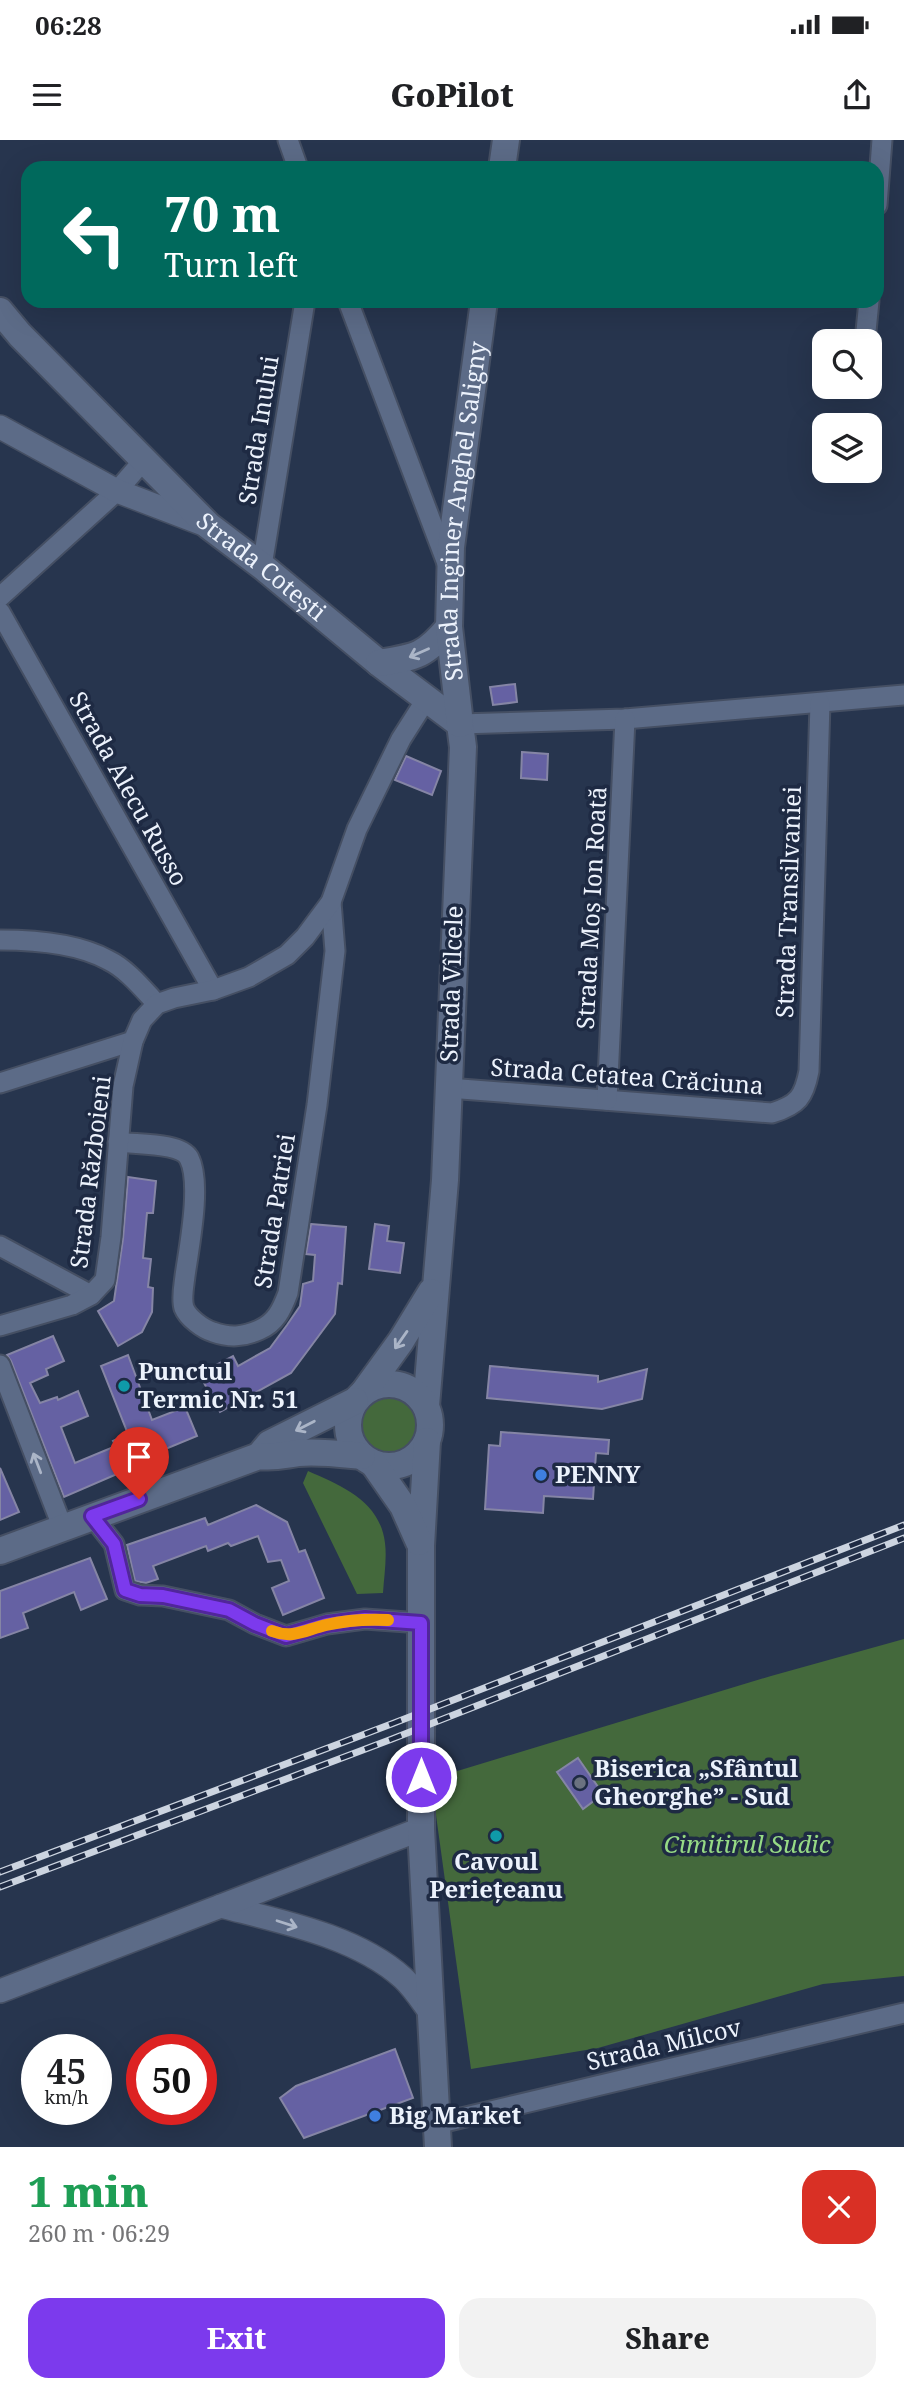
<!DOCTYPE html>
<meta charset="utf-8">
<style>
:root{--surface:#fff;--page:#f2f2f2;--text:#202124;--muted:#757577;--accent:#7c3aed}
body{margin:0;font-family:"Noto Serif",serif;background:var(--page);color:var(--text);height:100vh;display:flex;flex-direction:column;font-size:26px;white-space:nowrap}
*{box-sizing:border-box;margin:0}
p{font-size:23px;color:var(--muted)}
.icon{flex:none;width:38px;height:38px;fill:none;stroke:currentColor;stroke-width:2;stroke-linecap:round;stroke-linejoin:round}
.map{position:relative;height:2007px;overflow:hidden}
.sheet{display:flex;flex-direction:column;background:var(--surface);flex:1}
.sheet>*{flex:none}
.hud{position:absolute;left:21px;top:21px;width:863px;height:147px;border-radius:21px;box-shadow:0 7px 28px #0002;background:#00695c;color:#fff;overflow:hidden}
.fabs{position:absolute;left:812px;top:189px;display:grid;gap:14px}
.fabs a{display:grid;place-items:center;width:70px;height:70px;border-radius:14px;background:var(--surface);box-shadow:0 7px 28px #0002;font-size:35px}
.speed{position:absolute;left:21px;top:1894px;display:flex;gap:14px;font-size:35px;font-weight:700;text-align:center}
.speed>*{display:grid;place-content:center;width:91px;height:91px;border-radius:50%;background:var(--surface);box-shadow:0 7px 28px #0002;line-height:1}
.speed small{font-size:18px;font-weight:400}
.speed .limit{border:10px solid #d22;background:#fff;color:#111}
.pin{position:absolute;display:grid;place-items:center;width:60px;height:60px;color:#fff;margin:-72px -30px;border-radius:50% 50% 50% 0;rotate:-45deg;box-shadow:0 0 7px #0007}
.pin .icon{rotate:45deg}
.me{position:absolute;width:77px;margin:-38px;rotate:0deg;stroke-linejoin:round;filter:drop-shadow(0 0 5px #0008)}
.turn{display:flex;align-items:center;gap:24px;height:147px;padding:0 28px;font-size:32px}
.turn .icon{width:91px;height:91px;stroke-width:2.5}
.turn b{display:block;font-size:49px;line-height:60px}
.round{display:grid;place-items:center;flex:none;width:74px;height:74px;border-radius:21px;background:var(--page)}
.summary{display:flex;align-items:center;justify-content:space-between;height:119px;padding:0 28px}
h1{font-size:42px;font-weight:800;line-height:52px;color:#1e9e55}
.cta{display:flex;gap:14px;margin-top:auto;padding:14px 28px}
.cta a{flex:1;height:80px;border-radius:21px;background:var(--accent);color:#fff;font-size:28px;font-weight:800;line-height:80px;text-align:center}
.cta a+a{background:var(--page);color:var(--text)}
.status{display:flex;justify-content:space-between;align-items:center;height:49px;padding:0 35px;background:var(--surface);direction:ltr}
.status svg{height:19px;fill:currentColor}
header{display:flex;justify-content:space-between;align-items:center;height:91px;padding:0 28px;background:var(--surface);font-size:32px;font-weight:800}
.map>svg:first-child{display:block}
</style>
<div class="status"><b>06:28</b><svg viewBox="0 0 49 12"><path d="M0 12V9h3v3zM5 12V6h3v6zM10 12V3h3v9zM15 12V0h3v12zM26 1h20v11H26zM47 4h2v5h-2z"/></svg></div>
<header><svg class="icon" aria-label="menu" viewBox="0 0 24 24"><path d="M4 6h16M4 12h16M4 18h16"/></svg>GoPilot<svg class="icon" aria-label="share" viewBox="0 0 24 24"><path d="M12 15V3M7 8l5-5 5 5M5 13v7h14v-7"/></svg></header>
<div class="map">
<svg width="904" height="2007" viewBox="0 0 904 2007">
<rect width="100%" height="100%" fill="#27354e"/>
<!-- green -->
<g fill="#44693c">
<circle cx="389" cy="1285" r="28"/>
<path d="M308,1331C342,1346 380,1361 385,1403C387,1419 384,1437 383,1453L357,1454L303,1343Z"/>
<polygon points="904,1499 904,1836 823,1844 598,1908 471,1929 431,1639 771,1536"/>
</g>
<!-- building -->
<g fill="#6561a3" stroke="#8585a5" stroke-width="2">
<polygon points="515,544 517,562 493,565 490,547"/>
<polygon points="522,612 548,614 547,640 521,638"/>
<polygon points="406,616 441,631 432,655 395,640"/>
<polygon points="128,1037 156,1041 153,1073 147,1073 143,1118 151,1119 148,1147 153,1148 152,1172 142,1192 118,1206 98,1171 114,1161 123,1099"/>
<polygon points="311,1084 346,1087 342,1144 338,1143 335,1174 291,1233 220,1272 199,1234 233,1216 238,1226 270,1208 287,1185 300,1166 303,1144 313,1141 315,1115 306,1114"/>
<polygon points="375,1084 389,1086 387,1101 404,1103 400,1133 369,1129"/>
<polygon points="53,1196 64,1221 46,1229 48,1235 30,1243 40,1263 57,1257 58,1260 78,1251 88,1276 61,1287 75,1323 116,1306 113,1301 128,1294 101,1226 128,1215 152,1280 185,1267 197,1296 129,1324 131,1328 64,1357 11,1221 7,1215"/>
<polygon points="490,1226 598,1236 598,1242 647,1229 642,1259 602,1269 487,1258"/>
<polygon points="501,1292 609,1300 608,1314 596,1313 593,1359 544,1356 543,1373 485,1369 489,1305 500,1306"/>
<polygon points="0,1328 19,1372 0,1380"/>
<polygon points="256,1365 287,1382 299,1412 305,1410 324,1458 283,1475 272,1448 289,1441 281,1420 268,1422 258,1396 231,1406 228,1403 208,1411 206,1406 153,1426 158,1439 146,1443 135,1441 127,1405 205,1378 208,1385"/>
<polygon points="90,1418 107,1459 81,1470 74,1452 23,1473 28,1488 0,1498 0,1451"/>
<polygon points="578,1618 603,1654 583,1669 557,1632"/>
<polygon points="395,1909 413,1958 304,1998 280,1958 296,1946"/>
</g>
<g fill="none" stroke-linecap="round" stroke-linejoin="round">
<defs>
<g id="minor">
<polyline points="288,0 298,28"/>
<polyline points="877,65 882,0"/>
<polyline points="348,161 448,426"/>
<polyline points="865,201 869,161"/>
<polyline points="262,426 305,161"/>
<polyline points="0,457 117,351 143,321"/>
<polyline points="0,472 213,850"/>
<polyline points="460,584 625,579 904,555"/>
<path d="M0,800C34,800 77,803 108,820C127,829 143,849 157,864"/>
<polyline points="0,943 133,901"/>
<path d="M448,948L772,973C798,965 804,957 809,931L820,563"/>
<polyline points="607,960 625,579"/>
<path d="M118,1002C136,1005 180,1002 189,1018C202,1043 189,1107 185,1136C184,1145 181,1159 184,1168C188,1178 203,1189 213,1192C230,1198 243,1197 259,1190C276,1183 282,1169 288,1153L317,965L335,811L331,762"/>
<polyline points="0,1106 91,1155"/>
<polyline points="0,1186 72,1165 91,1155 105,1140 111,1097 123,946 133,901 142,880 157,864 174,858 213,850 249,837 287,815 305,797 331,762 357,689 401,599 427,558"/>
<polyline points="0,1225 62,1386"/>
<polyline points="92,1376 114,1404 125,1450 140,1455 163,1456 229,1470 255,1484 286,1496 327,1484 365,1479 421,1483"/>
<polyline points="436,1984 904,1873"/>
</g>
<g id="tertiary">
<polyline points="0,287 117,351 206,385"/>
<path d="M221,1766C279,1781 357,1796 403,1838C413,1847 422,1861 430,1872"/>
<polyline points="0,1851 421,1689"/>
</g>
<g id="secondary">
<polyline points="502,28 506,0"/>
<path id="s1" d="M0,171L20,195L209,386L262,426L379,523L460,584L463,607L445,1040L426,1266"/>
<path d="M379,523C416,517 425,516 449,487"/>
<path id="s2" d="M460,584L449,487L451,407L484,161"/>
<circle cx="389" cy="1285" r="41"/>
<polyline points="364,1252 401,1201 431,1152"/>
<polyline points="427,1301 421,1406 421,1689 438,2007"/>
<polyline points="259,1316 269,1304 355,1261"/>
<polyline points="373,1323 403,1366 419,1402"/>
<path d="M0,1411L259,1316C275,1318 283,1315 298,1313C319,1311 341,1314 362,1316"/>
</g>
</defs>
<!-- minor casing -->
<use href="#minor" stroke="#454f63" stroke-width="23"/>
<!-- tertiary casing -->
<use href="#tertiary" stroke="#454f63" stroke-width="26"/>
<!-- secondary casing -->
<use href="#secondary" stroke="#454f63" stroke-width="30"/>
<!-- minor -->
<use href="#minor" stroke="#5c6b87" stroke-width="19"/>
<!-- tertiary -->
<use href="#tertiary" stroke="#5c6b87" stroke-width="23"/>
<!-- secondary -->
<use href="#secondary" stroke="#5c6b87" stroke-width="26"/>
<defs>
<g id="rail">
<polyline points="0,1732 394,1583 904,1385"/>
<polyline points="0,1747 392,1599 904,1398"/>
</g>
</defs>
<!-- rail casing -->
<use href="#rail" stroke="#ccd4e0" stroke-width="7"/>
<!-- rail -->
<use href="#rail" stroke="#1e2a43" stroke-width="4.5" stroke-dasharray="13" stroke-linecap="butt"/>
</g>
<!-- one-way arrows -->
<defs><path id="oneway-shaft" d="M-6 0H5M1.5-3L5.5 0L1.5 3" fill="none" stroke-width="1.6" stroke-linecap="round" stroke-linejoin="round" transform="scale(1.75)"/></defs>
<g stroke="#abb5c7">
<use href="#oneway-shaft" transform="translate(419 513) rotate(156)"/>
<use href="#oneway-shaft" transform="translate(401 1200) rotate(125)"/>
<use href="#oneway-shaft" transform="translate(305 1286) rotate(153)"/>
<use href="#oneway-shaft" transform="translate(37 1323) rotate(-111)"/>
<use href="#oneway-shaft" transform="translate(287 1784) rotate(18)"/>
</g>
<g fill="none" stroke-linecap="round" stroke-linejoin="round">
<defs>
<polyline id="route" points="139,1359 92,1376 114,1404 125,1450 140,1455 163,1456 229,1470 255,1484 286,1496 327,1484 365,1479 421,1483 421,1637"/>
</defs>
<!-- route casing -->
<use href="#route" stroke="#51269a" stroke-width="18"/>
<!-- route -->
<use href="#route" stroke="#7c3aed" stroke-width="12"/>
<!-- slow -->
<path stroke="#f59e0b" stroke-width="12" d="M272,1491C293,1499 305,1490 326,1485C347,1480 367,1479 388,1480"/>
</g>
<!-- markers -->
<g fill="#0f9aa8" stroke="#1e2a43" stroke-width="2.5">
<circle cx="124" cy="1246" r="7"/>
<circle cx="496" cy="1696" r="7"/>
</g>
<g fill="#3f7fe0" stroke="#1e2a43" stroke-width="2.5">
<circle cx="541" cy="1335" r="7"/>
<circle cx="375" cy="1976" r="7"/>
</g>
<circle fill="#6b7280" stroke="#1e2a43" stroke-width="2.5" cx="580" cy="1643" r="7"/>
<g text-anchor="middle" stroke-width="7" stroke-linejoin="round" paint-order="stroke">
<!-- street labels -->
<g font-size="24" fill="#ecf2fc" stroke="#1e2a43">
<text transform="translate(259 290) rotate(-81)" y="8">Strada Inului</text>
<text dy="8" stroke="none"><textPath href="#s2" startOffset="214">Strada Inginer Anghel Saligny</textPath></text>
<text dy="8" stroke="none"><textPath href="#s1" startOffset="366">Strada Cotești</textPath></text>
<text transform="translate(128 649) rotate(61)" y="8">Strada Alecu Russo</text>
<text transform="translate(789 762) rotate(-88)" y="8">Strada Transilvaniei</text>
<text transform="translate(592 768) rotate(-87)" y="8">Strada Moș Ion Roată</text>
<text transform="translate(452 844) rotate(-88)" y="8">Strada Vîlcele</text>
<text transform="translate(627 937) rotate(4)" y="8">Strada Cetatea Crăciuna</text>
<text transform="translate(91 1032) rotate(-83)" y="8">Strada Războieni</text>
<text transform="translate(275 1071) rotate(-81)" y="8">Strada Patriei</text>
<text transform="translate(664 1905) rotate(-13)" y="8">Strada Milcov</text>
</g>
<!-- poi labels -->
<g font-size="24" font-weight="bold" fill="#ecf2fc" stroke="#1e2a43" text-anchor="start">
<text x="138" y="1240">Punctul<tspan x="138" dy="28">Termic Nr. 51</tspan></text>
<text x="555" y="1343">PENNY</text>
<text x="594" y="1637">Biserica „Sfântul<tspan x="594" dy="28">Gheorghe” - Sud</tspan></text>
<text x="496" y="1730" text-anchor="middle">Cavoul<tspan x="496" dy="28">Periețeanu</tspan></text>
<text x="389" y="1984">Big Market</text>
</g>
<!-- park labels -->
<g font-size="24" font-style="italic" fill="#96da85" stroke="#1e2a43">
<text x="747" y="1713">Cimitirul Sudic</text>
</g>
</g>
</svg>
<div class="fabs">
<a><svg class="icon" aria-label="search" viewBox="0 0 24 24"><circle cx="10" cy="10" r="6"/><path d="M15 15l6 6"/></svg></a>
<a><svg class="icon" aria-label="layers" viewBox="0 0 24 24"><path d="M12 4l9 5-9 5-9-5zM3 14l9 5 9-5"/></svg></a>
</div>
<div class="speed"><div>45<small>km/h</small></div><div class="limit">50</div></div>
<div class="pin" style="left:139px;top:1359px;background:#d93025"><svg class="icon" aria-label="arrive" viewBox="0 0 24 24"><path d="M6 21V4h12l-3 4 3 4H6"/></svg></div>
<svg class="me" style="left:421px;top:1637px" viewBox="-20 -20 40 40"><circle r="17" fill="#7c3aed" stroke="#fff" stroke-width="3"/><path d="M0-11L8 9 0 5-8 9z" fill="#fff"/></svg>
<div class="hud">
<div class="turn"><svg class="icon" aria-label="left" viewBox="0 0 24 24"><path d="M17 20v-9H6M10 6l-5 5 5 5"/></svg><div><b>70 m</b>Turn left</div></div>
</div>
</div>
<section class="sheet">
<div class="summary"><div><h1>1 min</h1><p>260 m · 06:29</p></div><a class="round" style="background:#d93025;color:#fff"><svg class="icon" aria-label="close" viewBox="0 0 24 24"><path d="M6 6l12 12M18 6L6 18"/></svg></a></div>
<div class="cta"><a>Exit</a><a>Share</a></div>
</section>
